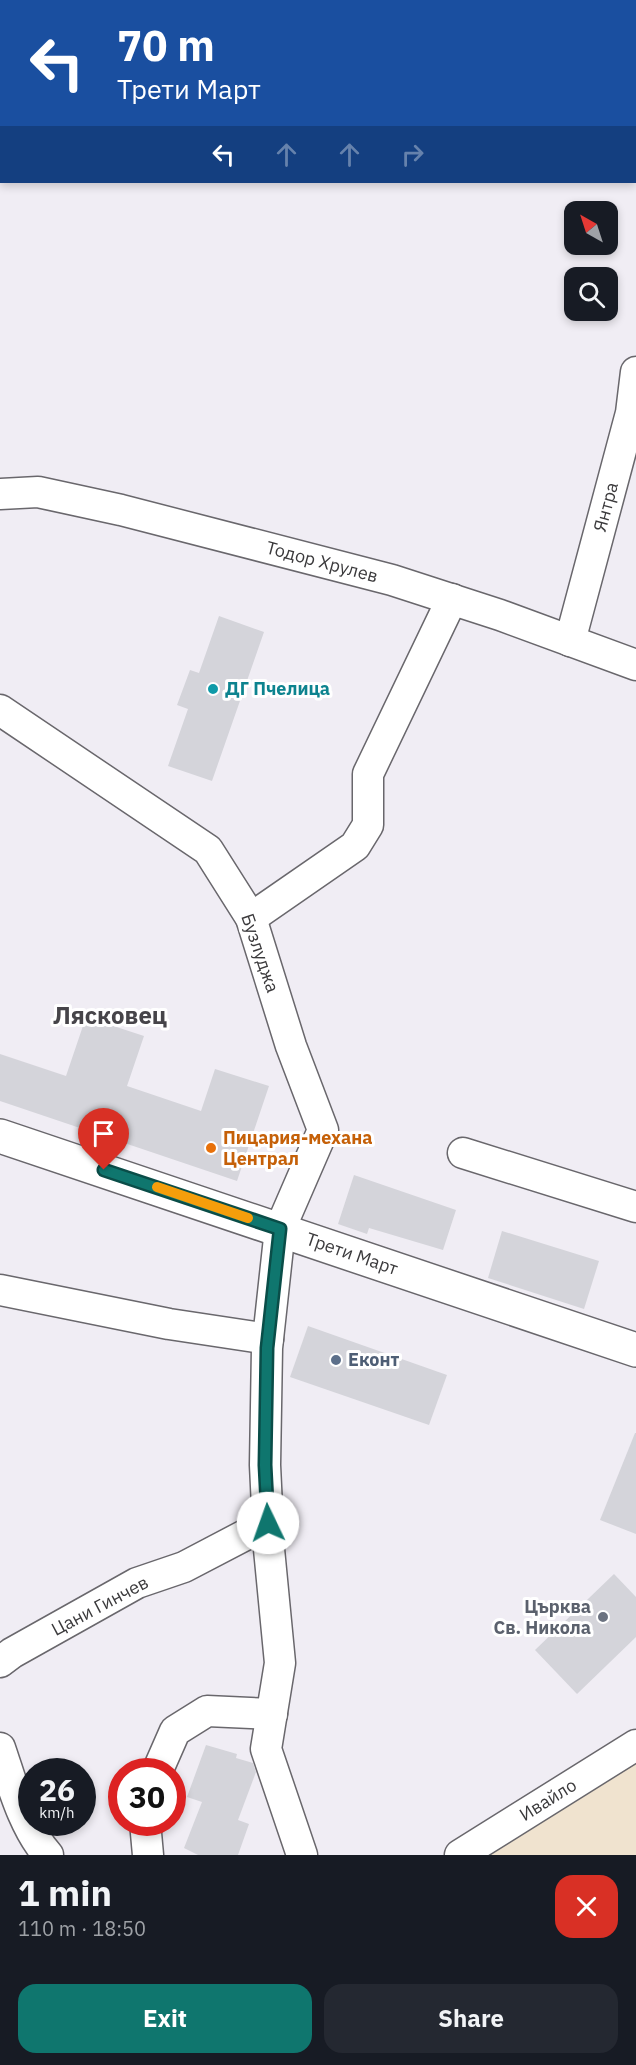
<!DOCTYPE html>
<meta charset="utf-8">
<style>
:root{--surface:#171b24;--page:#242831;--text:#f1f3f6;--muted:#9ea1a6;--accent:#0f766e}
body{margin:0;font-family:"IBM Plex Sans",sans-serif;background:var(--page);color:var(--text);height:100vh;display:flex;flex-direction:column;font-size:22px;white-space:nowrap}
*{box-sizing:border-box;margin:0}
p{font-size:20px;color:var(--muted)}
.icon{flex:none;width:33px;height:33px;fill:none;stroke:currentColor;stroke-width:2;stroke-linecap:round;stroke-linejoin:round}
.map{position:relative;height:1855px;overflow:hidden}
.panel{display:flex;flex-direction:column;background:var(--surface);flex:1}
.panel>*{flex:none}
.top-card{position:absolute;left:0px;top:0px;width:636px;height:183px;box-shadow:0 3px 9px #0003;background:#1a4fa0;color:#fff;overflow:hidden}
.needle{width:39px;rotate:321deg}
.buttons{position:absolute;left:564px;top:201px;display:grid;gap:12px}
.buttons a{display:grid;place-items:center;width:54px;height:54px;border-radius:12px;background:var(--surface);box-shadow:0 3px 9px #0003;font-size:30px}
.speed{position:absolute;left:18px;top:1758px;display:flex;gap:12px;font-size:30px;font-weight:700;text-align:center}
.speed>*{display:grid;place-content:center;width:78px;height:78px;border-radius:50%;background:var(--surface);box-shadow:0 3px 9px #0003;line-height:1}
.speed small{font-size:15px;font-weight:400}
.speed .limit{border:9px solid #d22;background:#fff;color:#111}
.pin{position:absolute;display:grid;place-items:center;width:51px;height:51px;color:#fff;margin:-62px -26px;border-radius:50% 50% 50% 0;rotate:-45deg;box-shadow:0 0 6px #0007}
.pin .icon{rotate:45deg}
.me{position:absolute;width:66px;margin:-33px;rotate:357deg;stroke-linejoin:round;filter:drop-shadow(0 0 4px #0008)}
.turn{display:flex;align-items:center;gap:21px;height:126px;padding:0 18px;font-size:27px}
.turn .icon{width:78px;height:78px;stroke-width:2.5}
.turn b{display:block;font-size:42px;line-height:51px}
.lanes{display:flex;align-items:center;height:57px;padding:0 18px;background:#0003;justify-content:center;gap:30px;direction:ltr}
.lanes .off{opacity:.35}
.round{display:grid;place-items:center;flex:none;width:63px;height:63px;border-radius:18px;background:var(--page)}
.head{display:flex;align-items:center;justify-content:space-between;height:102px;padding:0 18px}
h1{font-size:36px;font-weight:800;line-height:45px}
.primary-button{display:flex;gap:12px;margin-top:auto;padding:12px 18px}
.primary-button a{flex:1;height:69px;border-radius:18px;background:var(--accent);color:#fff;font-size:24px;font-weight:800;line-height:69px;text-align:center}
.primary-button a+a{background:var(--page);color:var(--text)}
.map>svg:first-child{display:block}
</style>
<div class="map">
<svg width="636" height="1855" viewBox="0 0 636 1855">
<rect width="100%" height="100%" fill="#f0edf4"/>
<!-- education -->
<polygon fill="#f0e3cf" points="636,1750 636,1855 464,1855"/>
<!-- building -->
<g fill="#d4d4da">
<polygon points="219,616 264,632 212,781 168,766 188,709 177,705 190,670 199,673"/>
<polygon points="86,1017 144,1036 127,1086 201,1111 215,1069 269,1086 237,1181 0,1101 0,1054 66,1076"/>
<polygon points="354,1175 456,1210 443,1250 369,1228 367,1234 338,1224"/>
<polygon points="502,1231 599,1261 584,1309 488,1278"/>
<polygon points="308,1326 447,1375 429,1425 290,1377"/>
<polygon points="635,1433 636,1433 636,1534 600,1520"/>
<polygon points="614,1574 636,1597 636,1637 577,1694 535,1650"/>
<polygon points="206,1745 237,1754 236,1758 253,1763 256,1772 238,1820 249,1824 238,1855 198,1855 184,1848 202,1802 187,1797"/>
</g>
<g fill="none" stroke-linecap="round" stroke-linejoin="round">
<defs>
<g id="minor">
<polyline points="400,0 400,2"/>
<polyline points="560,0 560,2"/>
<polyline points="30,2 31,0"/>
<polyline points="634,49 636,49"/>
<polyline points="0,77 2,73"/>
<polyline points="0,494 38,492 121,510 392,580 500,615 636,665"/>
<polyline points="570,641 631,413 636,372"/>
<polyline points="0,710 208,850 251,918 291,1046 323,1130 280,1229 267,1348 265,1465 269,1549 280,1663 266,1749 302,1855"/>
<polyline points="251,918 355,846 368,825 368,774 452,599"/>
<polyline points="463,1153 636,1207"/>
<polyline points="0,1290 169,1324 268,1339"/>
<polyline points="0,1662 12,1653 137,1583 184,1567 268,1523"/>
<path d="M0,1748C12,1783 23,1827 48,1855"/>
<polyline points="157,1772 175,1731 207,1711 272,1714"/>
<polyline points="145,1822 148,1855"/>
<polyline points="460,1855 636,1745"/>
</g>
<polyline id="tertiary" points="0,1136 636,1350"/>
</defs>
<!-- minor casing -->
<use href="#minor" stroke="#69676c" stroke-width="33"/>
<!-- tertiary casing -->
<use href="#tertiary" stroke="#69676c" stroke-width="36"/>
<!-- minor -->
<use href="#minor" stroke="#fff" stroke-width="30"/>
<!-- tertiary -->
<use href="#tertiary" stroke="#fff" stroke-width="33"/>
</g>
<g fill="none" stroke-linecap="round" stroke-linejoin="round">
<defs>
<polyline id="route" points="104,1170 280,1229 267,1348 265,1465 268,1523"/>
</defs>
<!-- route casing -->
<use href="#route" stroke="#0a4d48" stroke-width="15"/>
<!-- route -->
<use href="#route" stroke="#0f766e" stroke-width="10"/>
<!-- slow -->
<polyline stroke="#f59e0b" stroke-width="10" points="157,1187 248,1218"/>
</g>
<!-- markers -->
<circle fill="#0f9aa8" stroke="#fff" stroke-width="2" cx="213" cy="689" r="6"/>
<circle fill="#e8710a" stroke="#fff" stroke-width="2" cx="211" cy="1148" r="6"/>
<circle fill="#5c6f8a" stroke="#fff" stroke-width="2" cx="336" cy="1360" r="6"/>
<circle fill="#6b7280" stroke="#fff" stroke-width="2" cx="603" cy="1617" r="6"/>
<g text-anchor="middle" stroke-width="6" stroke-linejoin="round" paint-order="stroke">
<!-- street labels -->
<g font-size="18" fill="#3b3a3c" stroke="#fff">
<text transform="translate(606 507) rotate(-75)" y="6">Янтра</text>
<text transform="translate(322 562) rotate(15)" y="6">Тодор Хрулев</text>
<text transform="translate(260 953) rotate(71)" y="6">Бузлуджа</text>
<text transform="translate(352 1254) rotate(19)" y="6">Трети Март</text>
<text transform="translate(100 1606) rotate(-28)" y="6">Цани Гинчев</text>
<text transform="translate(548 1800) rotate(-32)" y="6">Ивайло</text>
</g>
<!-- culture labels -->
<g font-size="18" font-weight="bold" fill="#0d838f" stroke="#fff" text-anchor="start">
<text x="225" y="695">ДГ Пчелица</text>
</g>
<!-- food labels -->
<g font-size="18" font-weight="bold" fill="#c56008" stroke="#fff" text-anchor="start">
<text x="223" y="1144">Пицария-механа<tspan x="223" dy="21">Централ</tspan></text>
</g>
<!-- service labels -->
<g font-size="18" font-weight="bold" fill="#4e5e75" stroke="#fff" text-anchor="start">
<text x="348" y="1366">Еконт</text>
</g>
<!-- worship labels -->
<g font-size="18" font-weight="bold" fill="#5b616d" stroke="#fff" text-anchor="end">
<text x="591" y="1613">Църква<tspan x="591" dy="21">Св. Никола</tspan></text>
</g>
<!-- district labels -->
<g font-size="24" font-weight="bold" fill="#464449" stroke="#fff">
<text x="110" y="1024">Лясковец</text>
</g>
</g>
</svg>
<div class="buttons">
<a><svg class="needle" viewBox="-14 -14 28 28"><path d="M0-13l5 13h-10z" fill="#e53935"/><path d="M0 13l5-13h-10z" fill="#9ea1a6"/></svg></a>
<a><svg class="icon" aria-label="search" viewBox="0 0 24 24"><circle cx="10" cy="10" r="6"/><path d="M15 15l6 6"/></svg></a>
</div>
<div class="speed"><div>26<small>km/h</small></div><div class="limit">30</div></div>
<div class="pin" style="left:104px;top:1170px;background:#d93025"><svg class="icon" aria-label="arrive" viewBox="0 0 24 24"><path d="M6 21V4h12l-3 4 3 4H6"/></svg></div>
<svg class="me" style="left:268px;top:1523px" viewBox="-20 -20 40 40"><circle r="19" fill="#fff"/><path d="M0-13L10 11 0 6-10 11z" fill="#0f766e"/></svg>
<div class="top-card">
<div class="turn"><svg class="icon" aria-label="left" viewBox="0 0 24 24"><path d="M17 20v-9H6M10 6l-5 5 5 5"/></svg><div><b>70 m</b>Трети Март</div></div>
<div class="lanes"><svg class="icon" aria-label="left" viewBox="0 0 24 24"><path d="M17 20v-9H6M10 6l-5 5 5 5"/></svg><svg class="icon off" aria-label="ahead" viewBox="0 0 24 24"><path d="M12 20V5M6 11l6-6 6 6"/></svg><svg class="icon off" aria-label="ahead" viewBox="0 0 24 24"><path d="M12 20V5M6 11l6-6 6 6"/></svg><svg class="icon off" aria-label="right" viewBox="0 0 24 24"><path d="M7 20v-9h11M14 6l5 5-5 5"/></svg></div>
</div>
</div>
<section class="panel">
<div class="head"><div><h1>1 min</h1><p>110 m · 18:50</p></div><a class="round" style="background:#d93025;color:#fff"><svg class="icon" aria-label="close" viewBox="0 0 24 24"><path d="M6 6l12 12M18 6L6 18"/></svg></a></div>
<div class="primary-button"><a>Exit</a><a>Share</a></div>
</section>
